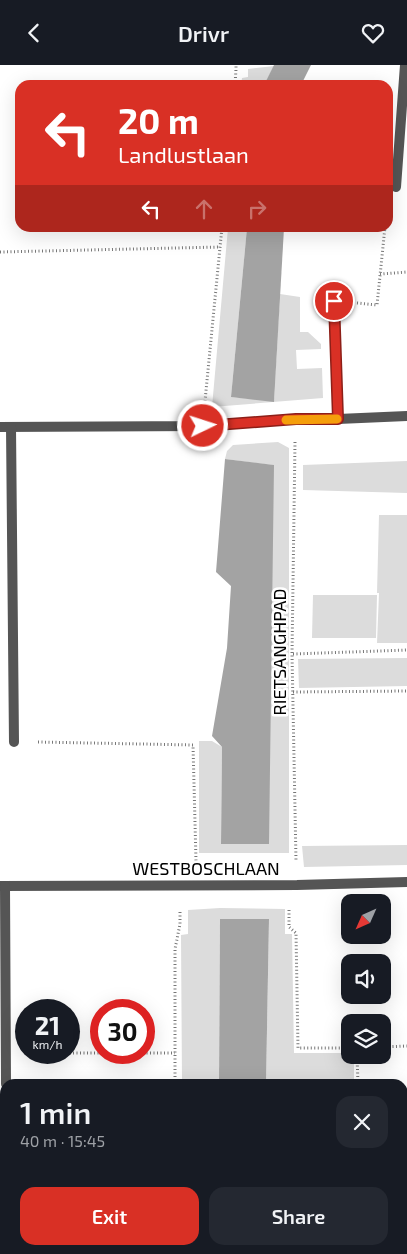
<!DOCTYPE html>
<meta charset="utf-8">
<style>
:root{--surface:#171b24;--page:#242831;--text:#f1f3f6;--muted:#9ea1a6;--accent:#d93025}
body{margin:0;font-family:"Exo 2",sans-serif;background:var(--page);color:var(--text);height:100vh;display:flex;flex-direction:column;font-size:19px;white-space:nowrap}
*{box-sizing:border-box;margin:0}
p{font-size:16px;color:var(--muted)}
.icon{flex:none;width:28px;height:28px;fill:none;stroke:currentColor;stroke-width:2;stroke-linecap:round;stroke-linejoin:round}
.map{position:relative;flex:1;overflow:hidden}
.drawer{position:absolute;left:0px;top:1014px;width:408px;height:176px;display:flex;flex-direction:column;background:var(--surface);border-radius:15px 15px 0 0;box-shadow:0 5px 20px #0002}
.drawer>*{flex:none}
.top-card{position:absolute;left:15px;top:15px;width:378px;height:152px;border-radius:15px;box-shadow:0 5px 20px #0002;background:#d93025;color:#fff;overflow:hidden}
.needle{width:32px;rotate:225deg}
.buttons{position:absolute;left:341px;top:829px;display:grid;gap:10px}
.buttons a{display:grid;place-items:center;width:50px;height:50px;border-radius:10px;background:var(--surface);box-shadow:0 5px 20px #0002;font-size:25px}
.speed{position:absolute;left:15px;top:934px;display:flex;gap:10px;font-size:25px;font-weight:700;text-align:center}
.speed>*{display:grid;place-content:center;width:65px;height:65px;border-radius:50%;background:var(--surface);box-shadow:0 5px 20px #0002;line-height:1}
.speed small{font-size:12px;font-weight:400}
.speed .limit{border:8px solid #d22;background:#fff;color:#111}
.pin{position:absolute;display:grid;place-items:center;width:42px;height:42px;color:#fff;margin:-21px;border:2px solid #fff;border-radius:50%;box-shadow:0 1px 5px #0007}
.me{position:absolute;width:55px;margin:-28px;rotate:86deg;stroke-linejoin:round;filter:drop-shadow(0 0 4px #0008)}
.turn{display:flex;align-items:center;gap:18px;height:105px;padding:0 20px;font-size:22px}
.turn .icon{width:65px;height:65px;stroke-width:2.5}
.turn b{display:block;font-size:35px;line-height:42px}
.lanes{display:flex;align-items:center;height:48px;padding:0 20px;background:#0003;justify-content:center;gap:25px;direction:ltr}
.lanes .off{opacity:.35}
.round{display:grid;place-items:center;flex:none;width:52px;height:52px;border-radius:15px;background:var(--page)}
.overview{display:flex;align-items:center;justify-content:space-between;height:85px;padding:0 20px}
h1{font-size:30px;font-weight:600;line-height:38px}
.button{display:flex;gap:10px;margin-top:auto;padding:10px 20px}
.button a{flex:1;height:58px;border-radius:15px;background:var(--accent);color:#fff;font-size:20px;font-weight:600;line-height:58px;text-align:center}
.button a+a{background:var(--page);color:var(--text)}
header{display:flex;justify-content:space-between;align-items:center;height:65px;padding:0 20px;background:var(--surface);font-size:22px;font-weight:600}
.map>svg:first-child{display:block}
</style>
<header><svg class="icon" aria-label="back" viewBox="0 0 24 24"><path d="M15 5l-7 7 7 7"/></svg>Drivr<svg class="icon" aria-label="heart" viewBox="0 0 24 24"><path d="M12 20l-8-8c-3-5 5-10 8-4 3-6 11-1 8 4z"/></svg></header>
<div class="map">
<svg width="407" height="1189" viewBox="0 0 407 1189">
<rect width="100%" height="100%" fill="#fff"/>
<!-- green -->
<g fill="#dcdcdc">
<polygon points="274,1 264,20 241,20 242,13 248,12 248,4"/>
<polygon points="228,163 247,163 231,332 274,336 280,229 300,232 300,267 308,267 321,279 321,284 296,285 297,304 322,303 323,333 212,342"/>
<polygon points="278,377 289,383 289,788 199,788 199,676 212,676 222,682 221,779 273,400 225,394 227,386 233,380"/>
<polygon points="407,396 407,428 303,425 303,400"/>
<polygon points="379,450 407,450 407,578 377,578 379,528 377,528"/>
<polygon points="313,530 377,530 376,573 312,573"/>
<polygon points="407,593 407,621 299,623 298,594"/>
<polygon points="407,780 407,800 304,802 302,781"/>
<polygon points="220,843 285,844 285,869 292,869 294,988 350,988 350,990 354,990 354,1019 266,1019 269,855 220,854 219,1019 182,1019 181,870 188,869 188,845"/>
<rect x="184" y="1185" width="34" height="4"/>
</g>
<!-- water -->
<g fill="#a3a3a3">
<polygon points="274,0 311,0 301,20 264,20"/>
<polygon points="247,163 284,163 274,337 231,332"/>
<polygon points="225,394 274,400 269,779 221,779 222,682 212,671 227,583 231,521 216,507"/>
<polygon points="220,854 269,854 266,1019 219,1019"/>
<rect x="218" y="1185" width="45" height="4"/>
</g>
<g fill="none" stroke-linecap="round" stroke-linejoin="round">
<!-- path -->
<g stroke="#777" stroke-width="3" stroke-dasharray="1 2.5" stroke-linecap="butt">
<polyline points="235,20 236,4 236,0"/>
<polyline points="0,187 220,182"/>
<polyline points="380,209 407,207"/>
<polyline points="357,238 377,240 385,162"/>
<polyline points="205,336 222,162"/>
<polyline points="295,377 292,589 296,796"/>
<polyline points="293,589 407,585"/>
<polyline points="293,627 407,626"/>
<polyline points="38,677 193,680 196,796"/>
<polyline points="289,845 289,862 296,868 298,983 350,983"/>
<polyline points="382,982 407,981"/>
<polyline points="31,988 175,988"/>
<polyline points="357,990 358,1019"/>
<polyline points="175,1019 175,884 180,859 180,845"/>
<polyline points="402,1078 407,1078"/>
<polyline points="176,1189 176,1185"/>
</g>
<!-- minor -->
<g stroke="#555" stroke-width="10">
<polyline points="396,122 405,0"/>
<polyline points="334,236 338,354"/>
<polyline points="0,362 203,361 296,354 338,354 407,351"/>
<polyline points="11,362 14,677"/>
<polyline points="0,821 297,820 407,817"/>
<polyline points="5,821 6,1019"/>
</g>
</g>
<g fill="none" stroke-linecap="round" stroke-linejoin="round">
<defs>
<polyline id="route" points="203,361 296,354 338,354 334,236"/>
</defs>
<!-- route casing -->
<use href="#route" stroke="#8d1f18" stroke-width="12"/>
<!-- route -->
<use href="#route" stroke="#d93025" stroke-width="9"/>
<!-- slow -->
<polyline stroke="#f59e0b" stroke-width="9" points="286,355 337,354"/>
</g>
<g text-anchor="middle" stroke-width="5" stroke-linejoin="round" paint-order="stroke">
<!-- street labels -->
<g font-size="18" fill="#000" stroke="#fff">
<text transform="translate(280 587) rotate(-90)" y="6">RIETSANGHPAD</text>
<text x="206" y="810">WESTBOSCHLAAN</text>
</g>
</g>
</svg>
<div class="buttons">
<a><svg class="needle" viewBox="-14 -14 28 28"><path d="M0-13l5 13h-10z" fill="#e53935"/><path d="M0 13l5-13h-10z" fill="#9ea1a6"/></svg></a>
<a><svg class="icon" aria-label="sound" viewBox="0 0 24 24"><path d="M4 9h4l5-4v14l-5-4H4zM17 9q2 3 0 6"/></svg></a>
<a><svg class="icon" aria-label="layers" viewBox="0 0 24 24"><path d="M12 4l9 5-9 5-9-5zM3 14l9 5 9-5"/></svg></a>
</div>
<div class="speed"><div>21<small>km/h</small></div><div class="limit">30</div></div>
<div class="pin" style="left:334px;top:236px;background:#d93025"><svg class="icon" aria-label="arrive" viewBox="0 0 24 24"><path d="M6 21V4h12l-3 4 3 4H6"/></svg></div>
<svg class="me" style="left:203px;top:361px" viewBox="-20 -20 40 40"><circle r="17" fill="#d93025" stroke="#fff" stroke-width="3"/><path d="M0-11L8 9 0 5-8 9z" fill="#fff"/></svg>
<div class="top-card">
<div class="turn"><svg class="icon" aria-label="left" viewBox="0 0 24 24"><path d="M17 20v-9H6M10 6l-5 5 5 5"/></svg><div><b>20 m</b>Landlustlaan</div></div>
<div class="lanes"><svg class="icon" aria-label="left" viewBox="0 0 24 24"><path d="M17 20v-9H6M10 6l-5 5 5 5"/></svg><svg class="icon off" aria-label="ahead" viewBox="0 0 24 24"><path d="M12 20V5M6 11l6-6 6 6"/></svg><svg class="icon off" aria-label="right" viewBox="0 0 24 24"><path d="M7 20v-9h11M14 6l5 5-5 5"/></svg></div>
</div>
<section class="drawer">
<div class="overview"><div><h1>1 min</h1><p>40 m · 15:45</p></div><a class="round"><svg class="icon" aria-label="close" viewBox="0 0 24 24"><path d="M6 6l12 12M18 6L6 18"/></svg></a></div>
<div class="button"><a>Exit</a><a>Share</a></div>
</section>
</div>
